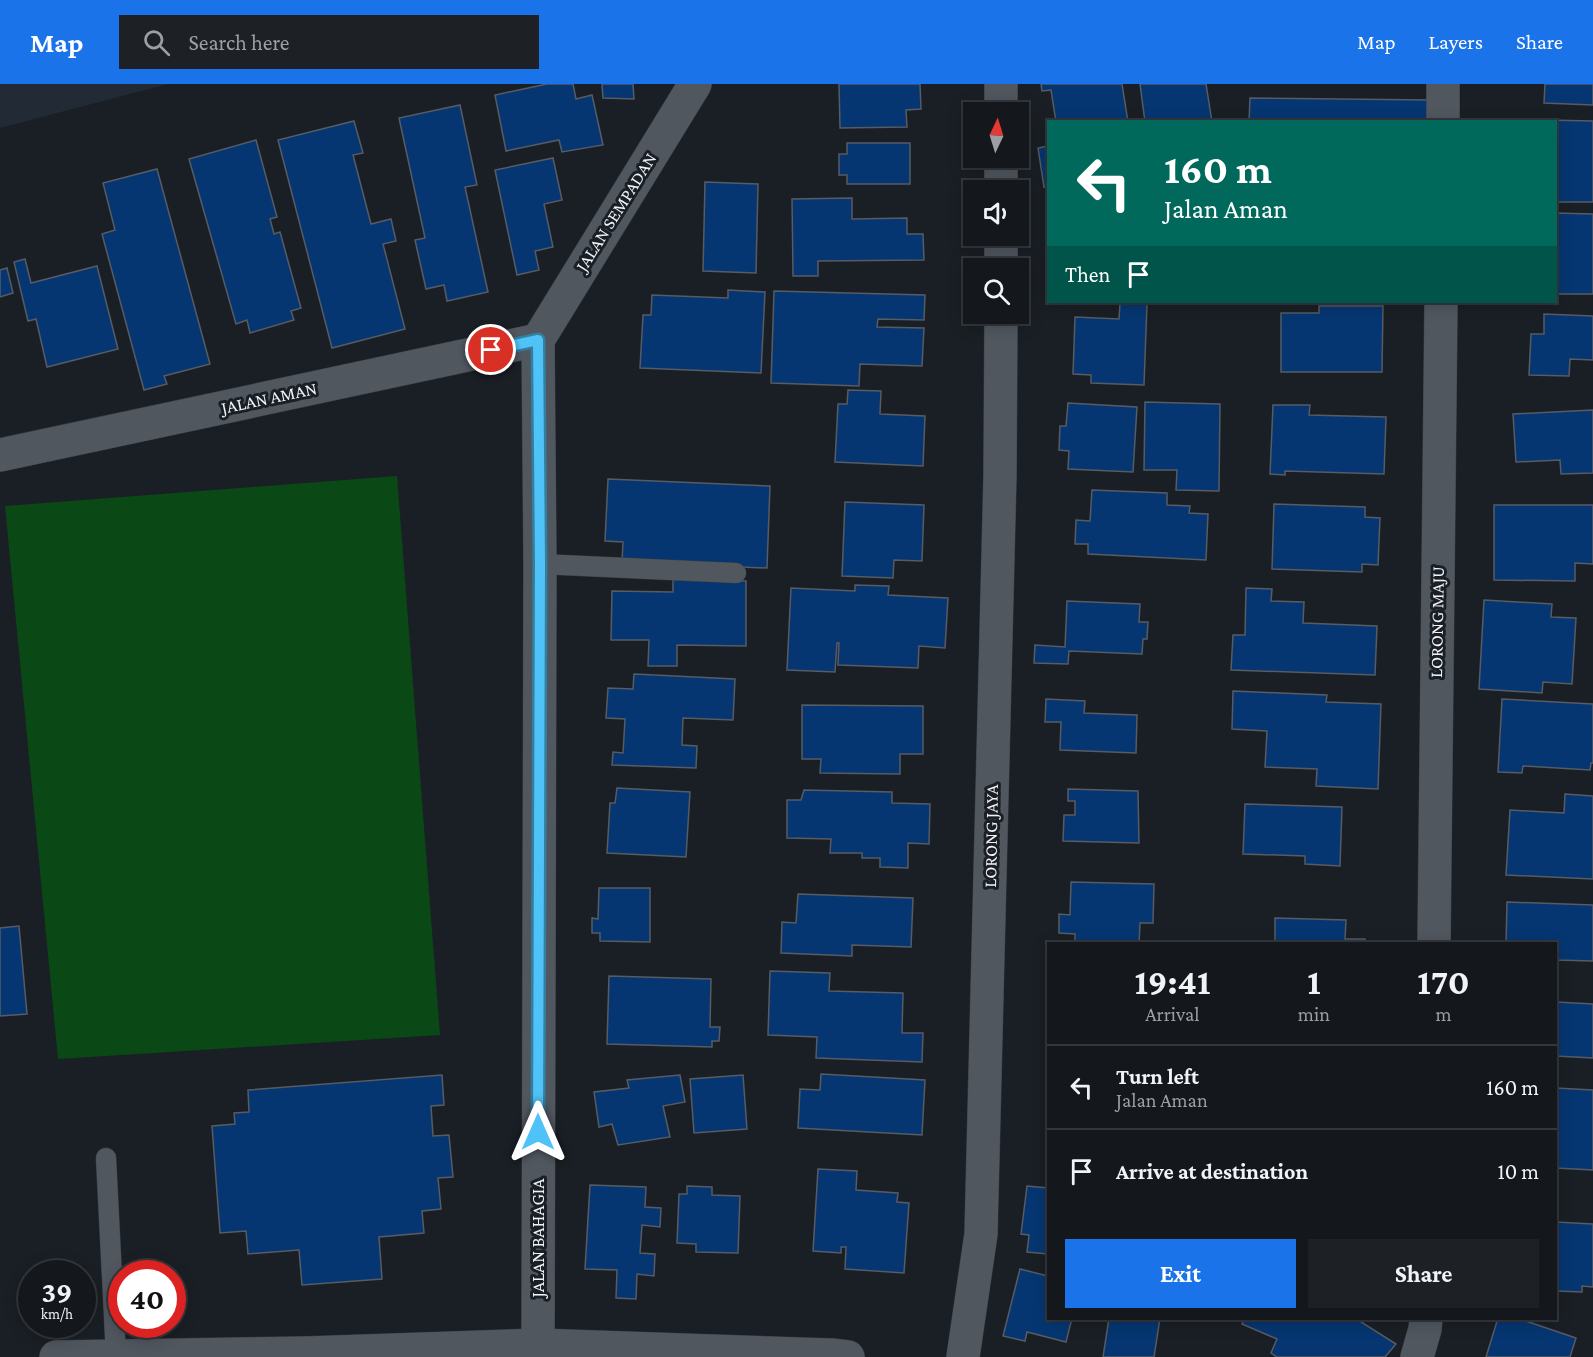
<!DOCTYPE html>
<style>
:root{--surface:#14171c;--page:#1d2025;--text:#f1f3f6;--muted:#9d9fa3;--line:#33363b;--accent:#1a73e8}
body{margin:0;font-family:"Crimson Pro",serif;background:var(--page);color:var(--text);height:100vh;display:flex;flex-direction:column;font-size:22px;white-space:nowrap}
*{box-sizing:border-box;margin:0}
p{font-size:20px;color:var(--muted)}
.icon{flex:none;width:33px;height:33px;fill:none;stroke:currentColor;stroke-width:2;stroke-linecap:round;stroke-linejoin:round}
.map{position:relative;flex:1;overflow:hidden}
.details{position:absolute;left:1047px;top:858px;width:510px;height:378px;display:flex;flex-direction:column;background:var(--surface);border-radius:0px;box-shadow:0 3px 15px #0003,0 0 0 2px var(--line)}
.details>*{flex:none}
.banner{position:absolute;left:1047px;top:36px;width:510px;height:183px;border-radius:0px;box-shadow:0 3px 15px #0003,0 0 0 2px var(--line);background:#00695c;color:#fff;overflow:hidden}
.needle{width:39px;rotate:4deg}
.fabs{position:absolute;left:963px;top:18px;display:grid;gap:12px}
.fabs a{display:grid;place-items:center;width:66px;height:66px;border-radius:0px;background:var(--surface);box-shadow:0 3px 15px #0003,0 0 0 2px var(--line);font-size:30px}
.speed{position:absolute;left:18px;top:1176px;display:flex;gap:12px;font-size:30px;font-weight:700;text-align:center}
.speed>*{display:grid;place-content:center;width:78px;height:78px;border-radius:50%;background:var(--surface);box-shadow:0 3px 15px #0003,0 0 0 2px var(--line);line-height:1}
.speed small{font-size:15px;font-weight:400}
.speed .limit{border:9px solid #d22;background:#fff;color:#111}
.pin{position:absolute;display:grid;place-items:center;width:51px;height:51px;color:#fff;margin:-26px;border:3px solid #fff;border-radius:50%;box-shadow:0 2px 6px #0007}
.me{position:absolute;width:66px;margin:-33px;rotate:0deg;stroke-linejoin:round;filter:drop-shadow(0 0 4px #0008)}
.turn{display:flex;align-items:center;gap:21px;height:126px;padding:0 18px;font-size:27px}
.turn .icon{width:78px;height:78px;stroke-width:2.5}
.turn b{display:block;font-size:42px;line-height:51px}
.then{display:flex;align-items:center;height:57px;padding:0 18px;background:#0003;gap:12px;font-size:22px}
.eta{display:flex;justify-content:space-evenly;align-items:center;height:102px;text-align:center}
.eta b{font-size:36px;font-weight:700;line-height:42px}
.primary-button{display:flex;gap:12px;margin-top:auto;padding:12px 18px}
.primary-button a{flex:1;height:69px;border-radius:0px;background:var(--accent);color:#fff;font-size:24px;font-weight:700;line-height:69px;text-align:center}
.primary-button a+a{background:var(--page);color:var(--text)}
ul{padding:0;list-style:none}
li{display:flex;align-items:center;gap:18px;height:84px;padding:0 18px;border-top:2px solid var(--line)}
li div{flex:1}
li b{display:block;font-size:22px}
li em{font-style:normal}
header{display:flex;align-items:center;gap:36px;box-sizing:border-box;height:84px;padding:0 30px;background:var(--accent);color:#fff}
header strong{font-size:28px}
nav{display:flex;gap:33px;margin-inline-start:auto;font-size:21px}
.search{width:420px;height:54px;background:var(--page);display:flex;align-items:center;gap:15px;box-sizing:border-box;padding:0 21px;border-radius:0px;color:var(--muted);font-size:22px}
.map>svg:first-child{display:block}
</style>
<header>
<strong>Map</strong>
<div class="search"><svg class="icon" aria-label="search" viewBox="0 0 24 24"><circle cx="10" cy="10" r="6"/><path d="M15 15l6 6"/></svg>Search here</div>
<nav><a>Map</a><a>Layers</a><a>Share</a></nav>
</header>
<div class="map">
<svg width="1593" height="1273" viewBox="0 0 1593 1273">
<rect width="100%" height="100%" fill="#1a1f25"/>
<!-- built -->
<polygon fill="#212a35" points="0,0 168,0 0,44"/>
<!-- green -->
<polygon fill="#0a4816" points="397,392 440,951 58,975 5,422"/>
<!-- building -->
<g fill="#063671" stroke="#565b64" stroke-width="1.5">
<polygon points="547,0 573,0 576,15 592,11 603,61 562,68 559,56 506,67 495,11"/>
<polygon points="602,0 633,0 634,15 603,14"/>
<polygon points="839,0 920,0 921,25 906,26 907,43 840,44"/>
<polygon points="1041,0 1122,0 1128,38 1056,38 1051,6 1042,7"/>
<polygon points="1140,0 1206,0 1212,38 1145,38"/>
<polygon points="1545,0 1593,0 1593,21 1544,19"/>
<polygon points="1250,14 1431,16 1430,38 1249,38"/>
<polygon points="460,21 477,101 465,103 488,208 447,217 444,201 426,205 415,156 425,154 399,34"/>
<polygon points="1547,36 1593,37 1593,118 1557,118 1556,38 1547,38"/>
<polygon points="354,37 363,69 353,71 371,140 391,135 396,157 383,160 405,245 332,264 278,56"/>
<polygon points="256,56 277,133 270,135 274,150 280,148 301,224 291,227 294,236 250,249 247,236 236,240 189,75"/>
<polygon points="847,59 910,59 910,100 847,100 847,91 839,91 839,70 847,70"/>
<polygon points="1048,62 1048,102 1044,103 1038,64"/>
<polygon points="553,74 562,116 544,120 553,163 535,167 539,186 517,191 495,86"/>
<polygon points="157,85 210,280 164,292 167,300 144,306 102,150 115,146 103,99"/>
<polygon points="705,98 758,100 756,189 703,187"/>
<polygon points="852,114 852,135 907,134 907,150 923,150 924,176 818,177 818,192 793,192 792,115"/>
<polygon points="1556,129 1593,130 1593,210 1556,210"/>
<polygon points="25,175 31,199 97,182 118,265 47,283 36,235 28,237 14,178"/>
<polygon points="7,184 13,209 0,213 0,186"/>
<polygon points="728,206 765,208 761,289 640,284 643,231 651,231 652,211 728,214"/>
<polygon points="774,207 925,211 924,236 878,235 877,243 924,244 922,282 860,280 859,302 771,299"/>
<polygon points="1120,219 1147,220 1144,301 1091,299 1091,291 1073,290 1075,233 1119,235"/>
<polygon points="1319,222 1383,222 1382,288 1281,288 1281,229 1319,229"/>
<polygon points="1544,230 1593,232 1593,276 1570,275 1569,292 1529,291 1531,250 1544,250"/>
<polygon points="848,306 881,307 880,330 925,332 923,382 835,378 838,320 847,320"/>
<polygon points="1145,318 1220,320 1219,407 1176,406 1177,386 1144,386"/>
<polygon points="1068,319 1137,323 1133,388 1068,385 1069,367 1059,366 1060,342 1066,342"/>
<polygon points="1273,321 1310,321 1309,331 1386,333 1384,390 1285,387 1285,391 1270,390"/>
<polygon points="1593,326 1593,389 1561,390 1560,376 1516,378 1513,330"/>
<polygon points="608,395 770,402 767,484 622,478 623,458 605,457"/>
<polygon points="1092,406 1167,409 1167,421 1190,422 1189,429 1208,430 1206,476 1088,470 1088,460 1075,460 1076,436 1090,437"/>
<polygon points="845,418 924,421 922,477 894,476 893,494 842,492"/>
<polygon points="1274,420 1365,423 1365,433 1380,434 1378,481 1362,480 1362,488 1272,485"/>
<polygon points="1494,421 1593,421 1593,480 1575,479 1575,497 1494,496"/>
<polygon points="673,496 746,497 746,562 677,561 677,582 648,582 649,556 611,556 612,507 673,508"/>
<polygon points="855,501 889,502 888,511 948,514 945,564 919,562 918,584 838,581 839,559 837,559 835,588 787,586 791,504 855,507"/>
<polygon points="1246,504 1272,505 1271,517 1304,518 1303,539 1377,542 1375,591 1231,586 1233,551 1245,551"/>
<polygon points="1484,516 1552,520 1551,533 1576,534 1572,600 1543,598 1542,609 1479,605"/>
<polygon points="1067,517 1140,520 1139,538 1148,538 1147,555 1143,555 1142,570 1069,567 1068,580 1034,579 1035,561 1065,563"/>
<polygon points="634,590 735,595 733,636 683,634 682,661 697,662 696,684 612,681 613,668 623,669 625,635 606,634 608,604 633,605"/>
<polygon points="1233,607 1327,611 1326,618 1381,620 1378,705 1316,702 1317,685 1265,683 1267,647 1232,645"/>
<polygon points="1046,615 1085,617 1084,629 1137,631 1136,669 1060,666 1061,638 1045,638"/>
<polygon points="1502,615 1593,620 1593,679 1591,679 1590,686 1523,682 1522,689 1498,688"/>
<polygon points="802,621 923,622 923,670 900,670 900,690 820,689 821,675 802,675"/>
<polygon points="617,704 690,708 686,773 607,769 610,719 615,719"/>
<polygon points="1068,705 1138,707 1139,759 1063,757 1064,731 1075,731 1075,717 1068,717"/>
<polygon points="804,706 892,708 892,719 930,720 929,760 908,759 908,784 880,783 880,774 862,774 862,769 830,769 831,755 787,754 787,716 801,716"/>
<polygon points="1565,710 1593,712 1593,795 1506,791 1510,726 1564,729"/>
<polygon points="1245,720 1342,723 1340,782 1305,780 1305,772 1243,770"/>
<polygon points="1071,798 1154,800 1153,839 1140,839 1139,860 1075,860 1075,850 1059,849 1059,830 1070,831"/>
<polygon points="599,804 650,804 650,858 600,857 600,849 592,849 592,834 598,835"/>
<polygon points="798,810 913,814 911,863 852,861 852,872 781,869 782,838 796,839"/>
<polygon points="1507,818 1593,821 1593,877 1556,876 1556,860 1506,860"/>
<polygon points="1275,834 1346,836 1345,855 1365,855 1365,860 1275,860"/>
<polygon points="19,842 27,930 0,932 0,844"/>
<polygon points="770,887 830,889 829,907 903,909 902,949 923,949 922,978 816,974 817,953 768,951"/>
<polygon points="609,892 711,895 710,943 720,943 719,957 712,957 712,963 607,960"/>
<polygon points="1556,918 1593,920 1593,974 1556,972"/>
<polygon points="821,990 925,996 922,1051 798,1044 800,1005 820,1006"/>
<polygon points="442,991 444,1021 431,1022 433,1052 449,1051 453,1093 438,1094 441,1125 422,1127 424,1149 379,1153 382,1195 302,1201 299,1166 248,1170 246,1147 220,1149 212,1042 235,1040 234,1029 249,1028 248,1006"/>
<polygon points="680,991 685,1018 663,1022 670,1053 618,1061 612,1040 599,1043 594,1008 629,1004 627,996"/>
<polygon points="743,991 747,1045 694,1049 690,995"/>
<rect x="1046" y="1004" width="2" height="33"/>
<polygon points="1556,1004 1593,1006 1593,1086 1556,1084"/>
<polygon points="818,1085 857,1087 856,1106 898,1109 897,1118 909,1119 904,1189 845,1185 846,1163 841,1163 841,1169 813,1167"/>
<polygon points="590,1101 646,1103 645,1123 661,1124 660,1143 642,1141 640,1169 655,1170 654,1192 637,1190 636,1215 616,1214 617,1186 585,1185"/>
<polygon points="687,1102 712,1103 712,1111 740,1112 738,1169 696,1168 696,1160 677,1159 679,1110 687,1110"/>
<polygon points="1027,1102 1048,1104 1048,1170 1027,1168 1029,1151 1021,1150"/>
<polygon points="1556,1138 1593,1140 1593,1203 1582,1202 1582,1208 1556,1207"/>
<polygon points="1020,1185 1048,1192 1048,1234 1072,1234 1066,1258 1027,1248 1025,1257 1003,1252"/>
<polygon points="1109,1234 1160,1234 1154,1273 1103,1273"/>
<polygon points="1244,1234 1363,1234 1361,1238 1396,1260 1385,1273 1277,1273 1271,1269 1277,1255 1242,1240"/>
<polygon points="1498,1234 1517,1234 1576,1254 1570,1273 1486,1273"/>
</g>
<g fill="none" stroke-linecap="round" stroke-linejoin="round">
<defs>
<g id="service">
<polyline points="540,480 736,489"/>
<polyline points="106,1074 116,1272"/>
</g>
<g id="minor">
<polyline points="1001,28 1001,0"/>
<polyline points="1443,38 1443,0"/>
<polyline points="1001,106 1001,74"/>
<polyline points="1001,184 1001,152"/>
<polyline points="0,371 538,256"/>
<polyline points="1434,860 1441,218"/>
<polyline points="963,1273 981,1150 1000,391 1001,230"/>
<polyline points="1417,1273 1425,1245 1426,1234"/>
</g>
<g id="tertiary">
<polyline points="538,1261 540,480 538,256 695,0"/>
<polyline points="56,1273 305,1269 538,1261 831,1271 848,1273"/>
</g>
</defs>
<!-- service casing -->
<use href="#service" stroke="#383c41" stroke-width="21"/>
<!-- minor casing -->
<use href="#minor" stroke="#383c41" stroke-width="34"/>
<!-- tertiary casing -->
<use href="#tertiary" stroke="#383c41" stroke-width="34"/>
<!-- service -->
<use href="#service" stroke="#51575f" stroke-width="20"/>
<!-- minor -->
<use href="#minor" stroke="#51575f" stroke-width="33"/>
<!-- tertiary -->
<use href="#tertiary" stroke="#51575f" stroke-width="33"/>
</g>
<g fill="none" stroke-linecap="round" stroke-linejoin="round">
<defs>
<polyline id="route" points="491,266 538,256 540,480 538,1048"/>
</defs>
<!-- route casing -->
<use href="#route" stroke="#337fa1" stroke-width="15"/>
<!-- route -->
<use href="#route" stroke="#4fc3f7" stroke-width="10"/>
</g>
<g text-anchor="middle" stroke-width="6" stroke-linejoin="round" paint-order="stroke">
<!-- street labels -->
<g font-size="18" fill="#eff3f8" stroke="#1a1f25">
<text transform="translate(616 128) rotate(-58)" y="6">JALAN SEMPADAN</text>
<text transform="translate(269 314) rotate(-12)" y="6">JALAN AMAN</text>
<text transform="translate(1437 538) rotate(-89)" y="6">LORONG MAJU</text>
<text transform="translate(991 752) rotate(-89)" y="6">LORONG JAYA</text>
<text transform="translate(538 1154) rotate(-90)" y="6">JALAN BAHAGIA</text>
</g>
</g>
</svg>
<div class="fabs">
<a><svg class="needle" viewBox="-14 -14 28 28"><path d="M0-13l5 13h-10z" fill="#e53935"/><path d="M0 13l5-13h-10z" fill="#9d9fa3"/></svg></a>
<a><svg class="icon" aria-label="sound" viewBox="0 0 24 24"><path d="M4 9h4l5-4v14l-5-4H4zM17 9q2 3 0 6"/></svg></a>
<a><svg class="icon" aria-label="search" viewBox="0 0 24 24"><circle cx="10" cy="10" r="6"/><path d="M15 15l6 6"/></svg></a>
</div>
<div class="speed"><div>39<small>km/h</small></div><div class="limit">40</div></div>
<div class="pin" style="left:491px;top:266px;background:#d93025"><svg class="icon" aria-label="arrive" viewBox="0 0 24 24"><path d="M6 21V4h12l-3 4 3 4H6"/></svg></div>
<svg class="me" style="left:538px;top:1048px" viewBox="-20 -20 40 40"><path d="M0-17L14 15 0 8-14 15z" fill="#4fc3f7" stroke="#fff" stroke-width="4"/></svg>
<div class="banner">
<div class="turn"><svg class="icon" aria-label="left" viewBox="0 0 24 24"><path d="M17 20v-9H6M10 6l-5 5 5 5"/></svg><div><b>160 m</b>Jalan Aman</div></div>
<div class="then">Then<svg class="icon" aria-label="arrive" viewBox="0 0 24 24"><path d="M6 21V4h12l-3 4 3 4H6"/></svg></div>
</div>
<section class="details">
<div class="eta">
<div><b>19:41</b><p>Arrival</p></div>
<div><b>1</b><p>min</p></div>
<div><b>170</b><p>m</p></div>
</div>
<ul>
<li><svg class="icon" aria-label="left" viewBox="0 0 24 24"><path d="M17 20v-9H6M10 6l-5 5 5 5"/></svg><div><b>Turn left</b><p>Jalan Aman</p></div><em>160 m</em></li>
<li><svg class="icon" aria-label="arrive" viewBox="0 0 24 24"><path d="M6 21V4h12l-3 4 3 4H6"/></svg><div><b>Arrive at destination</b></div><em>10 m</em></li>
</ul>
<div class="primary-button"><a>Exit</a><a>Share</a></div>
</section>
</div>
